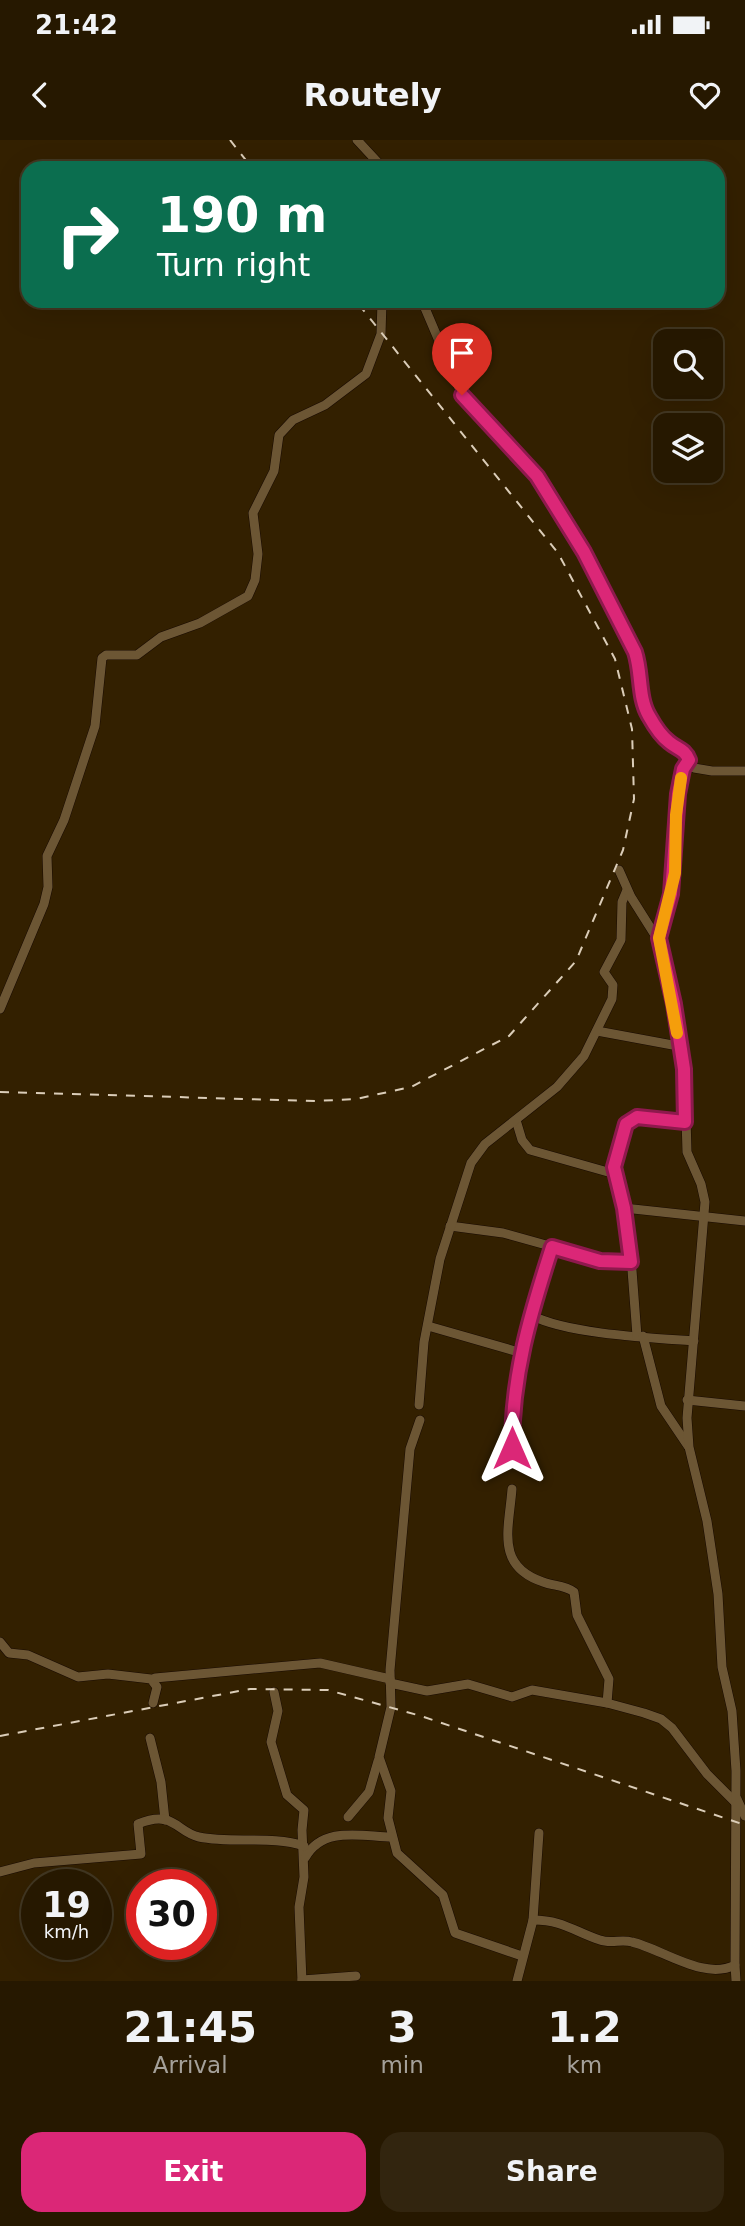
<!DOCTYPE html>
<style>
:root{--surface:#261800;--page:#32250f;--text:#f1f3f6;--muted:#a4a099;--line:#423722;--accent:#db2777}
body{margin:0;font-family:"DejaVu Sans",sans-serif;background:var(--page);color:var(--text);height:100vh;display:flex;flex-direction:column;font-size:26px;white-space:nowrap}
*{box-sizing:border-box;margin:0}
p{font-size:23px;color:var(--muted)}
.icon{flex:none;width:38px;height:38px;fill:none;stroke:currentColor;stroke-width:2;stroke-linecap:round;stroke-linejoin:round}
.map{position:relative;height:1841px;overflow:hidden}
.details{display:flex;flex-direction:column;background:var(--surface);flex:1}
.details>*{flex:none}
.banner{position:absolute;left:21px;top:21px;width:704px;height:147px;border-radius:21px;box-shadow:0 7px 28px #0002,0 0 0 2px var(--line);background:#0b6e4f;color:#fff;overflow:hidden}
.controls{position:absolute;left:653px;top:189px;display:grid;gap:14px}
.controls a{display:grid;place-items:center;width:70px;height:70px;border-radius:14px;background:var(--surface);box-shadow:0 7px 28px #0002,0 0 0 2px var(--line);font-size:35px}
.speed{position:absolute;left:21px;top:1729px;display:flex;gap:14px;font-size:35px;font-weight:700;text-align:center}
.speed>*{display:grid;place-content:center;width:91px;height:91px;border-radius:50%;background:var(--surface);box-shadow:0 7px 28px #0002,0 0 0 2px var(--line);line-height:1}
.speed small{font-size:18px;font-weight:400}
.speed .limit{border:10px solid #d22;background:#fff;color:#111}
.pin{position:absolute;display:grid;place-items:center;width:60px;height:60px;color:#fff;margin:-72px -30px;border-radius:50% 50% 50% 0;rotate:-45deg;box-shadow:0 0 7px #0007}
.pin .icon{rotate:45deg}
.me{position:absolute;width:77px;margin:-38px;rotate:0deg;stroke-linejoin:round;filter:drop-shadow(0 0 5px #0008)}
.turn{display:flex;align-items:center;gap:24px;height:147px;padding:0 21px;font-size:32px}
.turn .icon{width:91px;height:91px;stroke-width:2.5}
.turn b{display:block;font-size:49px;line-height:60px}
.eta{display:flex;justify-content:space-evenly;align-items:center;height:119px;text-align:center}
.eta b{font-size:42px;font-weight:700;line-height:49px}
.cta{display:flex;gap:14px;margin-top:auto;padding:14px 21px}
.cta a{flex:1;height:80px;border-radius:21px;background:var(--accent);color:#fff;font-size:28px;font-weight:700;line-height:80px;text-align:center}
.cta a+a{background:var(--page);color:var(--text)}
.status{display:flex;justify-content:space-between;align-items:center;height:49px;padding:0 35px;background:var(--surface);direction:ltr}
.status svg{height:19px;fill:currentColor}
header{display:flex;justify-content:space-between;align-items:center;height:91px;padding:0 21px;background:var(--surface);font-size:32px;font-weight:700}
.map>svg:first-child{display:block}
</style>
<div class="status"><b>21:42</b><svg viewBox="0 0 49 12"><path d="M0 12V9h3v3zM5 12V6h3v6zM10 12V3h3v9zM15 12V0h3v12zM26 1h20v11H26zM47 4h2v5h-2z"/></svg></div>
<header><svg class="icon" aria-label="back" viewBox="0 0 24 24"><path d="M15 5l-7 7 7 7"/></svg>Routely<svg class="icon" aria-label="heart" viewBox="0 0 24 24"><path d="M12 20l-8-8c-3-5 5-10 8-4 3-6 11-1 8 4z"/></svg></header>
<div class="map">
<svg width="745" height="1841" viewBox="0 0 745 1841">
<rect width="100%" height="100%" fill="#332000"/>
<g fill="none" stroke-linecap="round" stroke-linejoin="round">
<defs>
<g id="minor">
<polyline points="357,0 383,28"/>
<polyline points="422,161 462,255 537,336 584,412 635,512 642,536 643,561 650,579 667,601 685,611 694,628 712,631 745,631"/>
<path d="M659,798C666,777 672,756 675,734C679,697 667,652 689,620"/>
<polyline points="0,869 44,764 48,747 47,716 64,680 95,586 102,518 106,515 137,515 161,497 200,483 248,456 255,440 258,414 253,373 274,331 279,295 293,280 325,265 366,234 381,194 382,161"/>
<polyline points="597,891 678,906"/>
<polyline points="516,980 522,1000 530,1010 615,1034"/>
<polyline points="624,1068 745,1081"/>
<polyline points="450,1086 503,1093 600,1120 631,1122"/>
<path d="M531,1175C566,1194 652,1198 694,1201"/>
<polyline points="428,1186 522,1213"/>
<polyline points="637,1196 630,1104 614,1027 622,992 632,978 685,982"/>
<polyline points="643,1196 661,1266 688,1306"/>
<polyline points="687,1260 745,1266"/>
<polyline points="419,1265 424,1202 440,1119 471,1023 485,1004 557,947 584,916 612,859 613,845 604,832 621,800 622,762 627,750"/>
<polyline points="420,1280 410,1309 390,1530 391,1567 379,1617 391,1651 388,1678 397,1713 443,1755 455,1793 522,1816"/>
<path d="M512,1308C512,1235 530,1175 552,1106"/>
<path d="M512,1349C509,1389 495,1426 543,1442C553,1446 565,1445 574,1452L577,1475L609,1539L607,1563"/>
<polyline points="0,1502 9,1513 28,1515 78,1537 108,1534 151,1539 157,1547 153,1563"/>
<polyline points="155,1538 320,1523 390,1539"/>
<polyline points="390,1543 427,1551 468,1544 512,1557 532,1550 607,1563 644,1573 661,1579 672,1588 707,1634 735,1662"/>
<polyline points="274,1552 278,1571 271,1602 287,1655 304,1670 302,1690 304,1737 299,1767 302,1841"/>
<polyline points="150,1598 161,1642 165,1680"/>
<polyline points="737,1659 745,1676"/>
<polyline points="348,1677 369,1652 378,1621"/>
<path d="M305,1718C322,1686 360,1696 391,1697"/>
<path d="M0,1732L34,1723L141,1714L138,1684C174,1669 176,1692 199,1697C233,1704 272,1695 304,1706"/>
<path d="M533,1780C563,1780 575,1792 600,1800C611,1804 621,1799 632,1802C662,1809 704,1841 735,1825L736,1631L732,1571L722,1527L718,1454L707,1381L689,1307L687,1278L705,1062L701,1044L687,1012L685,943L660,803L631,757L619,730"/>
<polyline points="735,1825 736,1841"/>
<polyline points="302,1840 356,1836"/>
<polyline points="517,1841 533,1780 539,1693"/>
</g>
</defs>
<!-- minor casing -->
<use href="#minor" stroke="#180a00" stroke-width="10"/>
<!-- minor -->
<use href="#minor" stroke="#6c5634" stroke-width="9"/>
<!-- rail -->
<g stroke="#dbcdb8" stroke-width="2" stroke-dasharray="9 9" stroke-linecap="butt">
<polyline points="230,0 252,28"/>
<polyline points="0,952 316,961 356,959 411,947 509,896 576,821 623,710 634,659 632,589 615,519 558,413 356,161"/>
<polyline points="0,1596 250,1549 328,1550 421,1576 745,1685"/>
</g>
</g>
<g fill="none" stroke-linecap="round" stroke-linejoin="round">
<defs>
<path id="route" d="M462,255L537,336L584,412L635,512C642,533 638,558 649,576C654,585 661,596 669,602C677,609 685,609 689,620L683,629L678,654L671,754L659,798L674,864L684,929L685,982L637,977L626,984L614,1027L624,1068L631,1122L600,1121L552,1107C530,1175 512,1235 512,1308"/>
</defs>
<!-- route casing -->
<use href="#route" stroke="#8e194d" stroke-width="18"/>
<!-- route -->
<use href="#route" stroke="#db2777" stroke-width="12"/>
<!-- slow -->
<polyline stroke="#f59e0b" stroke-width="12" points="677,893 659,798 675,733 676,675 681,638"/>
</g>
</svg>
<div class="controls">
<a><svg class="icon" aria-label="search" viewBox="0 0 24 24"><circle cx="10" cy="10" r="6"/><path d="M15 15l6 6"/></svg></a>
<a><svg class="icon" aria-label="layers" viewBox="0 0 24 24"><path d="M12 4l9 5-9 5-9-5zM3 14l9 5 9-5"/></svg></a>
</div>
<div class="speed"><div>19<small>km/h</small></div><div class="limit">30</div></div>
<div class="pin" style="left:462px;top:255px;background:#d93025"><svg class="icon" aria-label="arrive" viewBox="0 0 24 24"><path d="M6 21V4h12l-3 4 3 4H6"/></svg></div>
<svg class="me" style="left:512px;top:1308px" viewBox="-20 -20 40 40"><path d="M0-17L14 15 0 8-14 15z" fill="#db2777" stroke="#fff" stroke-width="4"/></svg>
<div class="banner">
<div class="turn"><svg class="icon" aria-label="right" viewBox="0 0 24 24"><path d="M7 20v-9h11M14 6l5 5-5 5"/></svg><div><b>190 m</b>Turn right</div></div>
</div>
</div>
<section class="details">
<div class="eta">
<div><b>21:45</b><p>Arrival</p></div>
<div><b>3</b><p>min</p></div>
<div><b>1.2</b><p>km</p></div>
</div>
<div class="cta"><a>Exit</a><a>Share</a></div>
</section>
